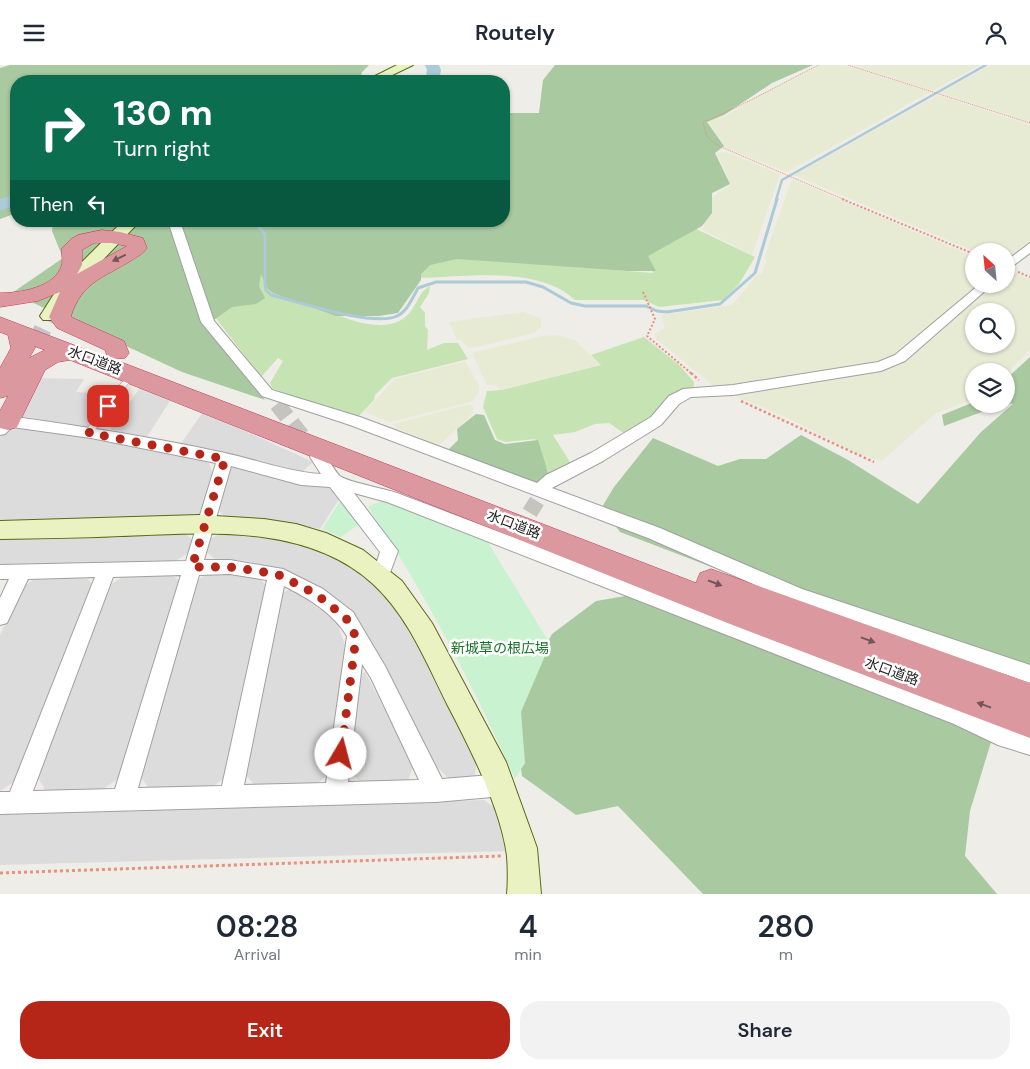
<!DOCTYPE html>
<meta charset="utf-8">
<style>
:root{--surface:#fff;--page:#f2f2f3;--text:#1f2937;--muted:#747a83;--accent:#b62618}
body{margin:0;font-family:"DM Sans","Noto Sans JP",sans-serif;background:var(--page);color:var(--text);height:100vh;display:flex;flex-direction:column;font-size:19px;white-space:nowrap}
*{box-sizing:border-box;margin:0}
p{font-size:16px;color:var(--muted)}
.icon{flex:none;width:28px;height:28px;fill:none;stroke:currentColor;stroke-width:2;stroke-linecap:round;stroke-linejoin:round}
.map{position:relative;height:829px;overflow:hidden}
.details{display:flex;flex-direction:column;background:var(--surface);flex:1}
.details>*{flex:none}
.top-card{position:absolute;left:10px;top:10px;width:500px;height:152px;border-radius:20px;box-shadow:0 1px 4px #0004;background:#0b6e4f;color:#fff;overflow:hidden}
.needle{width:32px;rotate:333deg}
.fabs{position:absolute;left:965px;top:178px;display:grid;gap:10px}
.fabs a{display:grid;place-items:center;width:50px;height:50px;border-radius:50%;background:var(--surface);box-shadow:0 1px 4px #0004;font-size:25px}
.pin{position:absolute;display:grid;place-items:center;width:42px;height:42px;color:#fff;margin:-21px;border-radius:10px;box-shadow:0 2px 8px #0006}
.me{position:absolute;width:55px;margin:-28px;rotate:8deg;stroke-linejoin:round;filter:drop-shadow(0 0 4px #0008)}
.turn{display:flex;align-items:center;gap:18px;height:105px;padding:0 20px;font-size:22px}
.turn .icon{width:65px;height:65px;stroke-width:2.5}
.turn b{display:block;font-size:35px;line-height:42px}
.then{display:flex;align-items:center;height:48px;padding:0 20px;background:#0003;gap:10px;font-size:19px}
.eta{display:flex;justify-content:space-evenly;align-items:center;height:85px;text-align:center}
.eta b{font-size:30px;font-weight:600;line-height:35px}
.action{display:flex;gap:10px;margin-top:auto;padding:10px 20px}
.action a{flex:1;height:58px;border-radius:20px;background:var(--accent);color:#fff;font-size:20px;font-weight:600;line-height:58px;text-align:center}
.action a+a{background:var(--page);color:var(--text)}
header{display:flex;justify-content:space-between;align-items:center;height:65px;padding:0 20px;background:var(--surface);font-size:22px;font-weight:600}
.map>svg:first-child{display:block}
</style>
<header><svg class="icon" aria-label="menu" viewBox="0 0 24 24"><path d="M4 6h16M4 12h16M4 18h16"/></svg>Routely<svg class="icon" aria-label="person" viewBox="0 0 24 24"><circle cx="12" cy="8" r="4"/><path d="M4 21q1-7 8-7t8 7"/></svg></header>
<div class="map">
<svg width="1030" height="829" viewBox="0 0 1030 829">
<rect width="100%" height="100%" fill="#efede7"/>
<!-- residential -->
<g fill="#dddcdc">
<polygon points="35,313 84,314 76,327 113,329 87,363 19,351"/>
<polygon points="140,323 170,336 145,375 110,364"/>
<polygon points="203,347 232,360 313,397 299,410 180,380"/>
<polygon points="17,363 98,374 208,396 213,409 200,449 191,452 0,457 0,372 6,366"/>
<polygon points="237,400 333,422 342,430 320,464 275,455 224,451 218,444 230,403"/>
<polygon points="183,467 193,475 189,488 175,496 0,501 0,473"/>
<polygon points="224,467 251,468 290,476 338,494 370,516 392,540 431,602 477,697 474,714 449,714 436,701 359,558 338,535 313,518 282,504 246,496 215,494 205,486 209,474"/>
<polygon points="209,508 260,513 266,521 226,712 212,722 149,723 139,710 196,516"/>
<polygon points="172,509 180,517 122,711 103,724 46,726 38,713 110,520 126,510"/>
<polygon points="37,512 86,512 94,521 17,715 0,726 0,570 23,522"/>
<polygon points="291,523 337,557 345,580 329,708 317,719 254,720 243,706 281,529"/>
<polygon points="365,607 414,700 408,715 360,717 350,706 358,610"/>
<polygon points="484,735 501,747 509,786 0,800 0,749"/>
</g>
<!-- farmland -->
<g fill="#e7ebd4" fill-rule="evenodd">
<polygon points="822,0 845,0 930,27 787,107 726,83 708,57 726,51 758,31"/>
<polygon points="852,0 980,0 932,26"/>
<polygon points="991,0 1030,0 1030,57 940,28"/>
<polygon points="938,30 1030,60 1030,177 1006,196 1006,186 974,186 794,110"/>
<polygon points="726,87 780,109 752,190 703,165 708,135 731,120 717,88"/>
<polygon points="792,114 974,192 974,219 980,219 897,291 872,298 715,322 655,273 655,268 665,263 661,250 732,240 757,210 762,209 766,195 764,193"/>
<path d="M1010,206L1030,214V285L1006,309V306H974V334L936,348L882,396L854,387L786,352L733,330L891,303L925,279L995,219H1006V209ZM974,246H1006V279H974Z"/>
<polygon points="524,247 541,254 541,262 534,268 472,283 467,282 462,275 457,275 449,257"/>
<polygon points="557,270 575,275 600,300 501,325 496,321 487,320 472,288 542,271"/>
<polygon points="465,296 479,321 479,328 471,337 389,357 365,347 395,314"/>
<polygon points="470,339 474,343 472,349 439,380 396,363 394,359"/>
</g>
<!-- grass -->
<g fill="#c6e3b3">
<path d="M694,163L755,192L739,219L723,235L659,242L644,235H575C538,200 465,212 418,213L428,198L456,192L653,208L647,188Z"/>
<path d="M260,207C291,226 369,279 404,253C416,245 417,228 430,221L429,228L420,242L425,248V261L428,265L427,285L444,278H458L468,294L392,313L375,330L374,335L357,353L346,352L272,323L270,318L283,296L278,293L261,312L215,252L256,222Z"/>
<polygon points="644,272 679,300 694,317 694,323 673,332 653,352 628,371 609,358 595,359 575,367 553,370 573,402 551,413 535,374 506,377 497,374 483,342 487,326 502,325 601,300 591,290"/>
</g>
<!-- forest -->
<g fill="#a9c9a0">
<polygon points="10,0 369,0 362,7 360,16 16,16 16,150 14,149 0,154 0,3"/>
<polygon points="555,0 813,0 772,18 724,50 707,57 724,81 715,88 730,119 712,128 712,148 702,161 648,191 656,206 628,206 457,194 430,200 421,209 421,215 398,248 379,251 336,251 273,228 268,224 261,209 259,221 265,233 256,239 232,242 207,260 265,335 182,307 12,228 63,193 52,166 53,156 504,156 504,48 539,48 543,15"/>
<polygon points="1030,292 1030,619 861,559 620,467 602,442 614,422 653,373 718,401 740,394 766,394 801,370 848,395 918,439 981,367 1013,339 1006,338 1006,314"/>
<polygon points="974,337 974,339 1003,339 944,361 942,350"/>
<polygon points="476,349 484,350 495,375 505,379 538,375 550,414 540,421 446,387 458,375 457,364"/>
<polygon points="655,526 998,654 970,746 965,791 997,829 703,829 618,741 576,750 522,711 513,642 552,569 596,536"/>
</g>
<!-- park -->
<g fill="#c9f3d0">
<polygon points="343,432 362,457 341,472 322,464"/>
<path d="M383,435L486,474L550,579L521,647L525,698L515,714C473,620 425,528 368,442Z"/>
</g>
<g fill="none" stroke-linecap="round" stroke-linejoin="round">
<!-- stream-far1 -->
<polyline stroke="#accad7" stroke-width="2.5" points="776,135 782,115 986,0"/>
<!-- stream -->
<path stroke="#accad7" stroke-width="3" d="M248,156L257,160L265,169V219L266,225L271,230C299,237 373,262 397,251C407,247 413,232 418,223L436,217H526L543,222L571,238L585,241H646L657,246L667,247L720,239L755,208L777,134"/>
<!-- river -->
<g fill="#accad7" fill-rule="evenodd">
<polygon points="425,0 439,0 441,5 439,16 425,16 427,5"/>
<polygon points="16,129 16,140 0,146 0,134"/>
</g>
<!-- street-tunnel -->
<g stroke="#c5c4bf" stroke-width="16" stroke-dasharray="16 8" stroke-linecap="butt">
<polyline points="277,339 310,381"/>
<polyline points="517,468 537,436"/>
</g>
<!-- secondary-tunnel -->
<polyline stroke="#c5c4bf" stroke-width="18" stroke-dasharray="18 9" stroke-linecap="butt" points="35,280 49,251"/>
<defs>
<polygon id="lane" points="131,308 133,308 136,310 119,329 92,370 86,370 85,368 86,366 115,325"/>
<g id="street">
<polygon points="168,156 180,156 214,256 272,325 360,352 537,418 546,410 591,388 651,352 669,331 683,324 733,320 878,297 895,290 980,219 993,219 905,296 881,306 733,330 691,332 679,339 661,360 603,396 552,423 660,463 802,524 1030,600 1030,618 790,535 648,473 350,360 262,331 201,257"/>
<polygon points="1030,178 1030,188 1006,206 1006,196"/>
<path d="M8,351C81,361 153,372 225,388C257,395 288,407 321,409L310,392L312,388C328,383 330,402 340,411C347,417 386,424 397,428L961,642L1008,664L1030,670V690L998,680L954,659L387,437L354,428L398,486L387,516L381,518L375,516L372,511L380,487L330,422L301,420L231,401L204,495H230L283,504L323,524L353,547L385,601L442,714L503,709L511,712L514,720L511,728L503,731L436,737L0,749V727H10L95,512L28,514L7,558L0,560V533L9,514H0V500L186,496L216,398L91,373L12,362L5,369L0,370V355ZM230,509L267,515L222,721L138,723L199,510ZM181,510L115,724L33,726L113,512ZM284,521C308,533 333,548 347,571L326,718L244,720ZM362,599L371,613L419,715L348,717Z"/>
</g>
<g id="secondary">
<polygon points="397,0 413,0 380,16 365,16"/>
<polygon points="123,156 140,156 74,225 55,255 43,255 40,251 61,218"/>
<path d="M199,450L264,454L296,459L326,468L363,485L402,516L432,558L506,697L537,783L541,829H507C508,817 508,804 507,791C501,744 470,683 448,641C427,599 408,551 373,519C306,458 204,468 121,471C80,473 40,473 0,474V456Z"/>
</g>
<path id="highway" d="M102,165L120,167L143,173L147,183C143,189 138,191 132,195C104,213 82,216 71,251L73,253L124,276L129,288L125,293L113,294L696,518L700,508L711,504L1030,618V673L730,559L70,295L58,297L45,305L17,362L8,365L0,363V346L8,331L0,333V303L11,283L8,270L0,267V252L108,293L105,285L57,263L49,252L60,227L38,236L0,242V228C19,228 56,223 62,199C63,194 61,188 62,183L71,174L78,170ZM111,178L127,181L77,209L82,200V185L94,178ZM34,281L45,285L29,293L35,283Z"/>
</defs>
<!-- lane casing -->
<use href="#lane" stroke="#a0a0a0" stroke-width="1"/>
<!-- street casing -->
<use href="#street" stroke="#a0a0a0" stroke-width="2"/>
<!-- secondary casing -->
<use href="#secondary" stroke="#596a12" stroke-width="2"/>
<!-- highway casing -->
<use href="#highway" stroke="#c63a5e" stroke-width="1"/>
<!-- path-far3 -->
<g stroke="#e9917d" stroke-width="1" stroke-dasharray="1 1" stroke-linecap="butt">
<path d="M819,0C780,19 743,41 703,57L707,72L719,81L845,135"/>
<polyline points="848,0 1030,58"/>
</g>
<!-- path-far2 -->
<g stroke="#e9917d" stroke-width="2" stroke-dasharray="2 2" stroke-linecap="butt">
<polyline points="842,134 974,189"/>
<polyline points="1018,207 1030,212"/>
<polyline points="643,227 655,254 647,271 692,309"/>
</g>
<!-- path-far1 -->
<g stroke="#e9917d" stroke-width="2.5" stroke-dasharray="2.5 2.5" stroke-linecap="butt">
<polyline points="691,308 699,315"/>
<polyline points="741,336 874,397"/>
</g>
<!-- path -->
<polyline stroke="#e9917d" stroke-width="3" stroke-dasharray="3 3" stroke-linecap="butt" points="0,808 501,791"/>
<!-- lane -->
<use href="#lane" fill="#fff" fill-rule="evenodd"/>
<!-- street -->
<use href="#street" fill="#fff" fill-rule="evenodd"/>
<!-- secondary -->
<use href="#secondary" fill="#ebf2c1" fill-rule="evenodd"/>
<!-- highway -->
<use href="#highway" fill="#dc989f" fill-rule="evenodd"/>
</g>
<!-- one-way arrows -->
<defs><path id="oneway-solid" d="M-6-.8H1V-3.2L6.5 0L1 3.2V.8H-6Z" transform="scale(1.25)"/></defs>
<g fill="#745559">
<use href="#oneway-solid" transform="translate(119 193) rotate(154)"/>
<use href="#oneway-solid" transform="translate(715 518) rotate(21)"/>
<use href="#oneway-solid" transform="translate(868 575) rotate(20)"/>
<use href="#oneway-solid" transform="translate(984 640) rotate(-160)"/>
</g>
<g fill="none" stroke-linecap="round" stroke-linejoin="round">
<!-- route -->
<polyline stroke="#b62618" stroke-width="9" stroke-dasharray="0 16.2" points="108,341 89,368 225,394 192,502 230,502 277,509 316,529 346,553 356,572 341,689"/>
</g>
<g text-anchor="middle" stroke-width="5" stroke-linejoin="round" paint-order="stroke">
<!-- street labels -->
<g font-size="14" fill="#1f1f1f" stroke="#fff">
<text transform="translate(95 295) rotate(21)" y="5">水口道路</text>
<text transform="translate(514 459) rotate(21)" y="5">水口道路</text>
<text transform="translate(892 606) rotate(20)" y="5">水口道路</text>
</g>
<!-- park labels -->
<g font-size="14" fill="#197128" stroke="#fff">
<text x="500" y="588">新城草の根広場</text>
</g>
</g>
</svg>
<div class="fabs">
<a><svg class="needle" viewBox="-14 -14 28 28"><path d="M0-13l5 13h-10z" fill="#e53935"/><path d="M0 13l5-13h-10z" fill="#747a83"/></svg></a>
<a><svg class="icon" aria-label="search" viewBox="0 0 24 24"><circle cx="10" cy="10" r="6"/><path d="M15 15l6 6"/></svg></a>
<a><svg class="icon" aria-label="layers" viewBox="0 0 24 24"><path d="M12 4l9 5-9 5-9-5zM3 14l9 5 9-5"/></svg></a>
</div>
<div class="pin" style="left:108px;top:341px;background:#d93025"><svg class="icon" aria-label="arrive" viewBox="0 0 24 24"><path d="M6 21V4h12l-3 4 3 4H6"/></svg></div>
<svg class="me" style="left:341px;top:689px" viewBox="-20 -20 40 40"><circle r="19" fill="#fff"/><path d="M0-13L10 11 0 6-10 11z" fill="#b62618"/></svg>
<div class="top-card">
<div class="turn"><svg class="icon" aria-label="right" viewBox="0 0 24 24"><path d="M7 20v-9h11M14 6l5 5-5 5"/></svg><div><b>130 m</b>Turn right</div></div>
<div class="then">Then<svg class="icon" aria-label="left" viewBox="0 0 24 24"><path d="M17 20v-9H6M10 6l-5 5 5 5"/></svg></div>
</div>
</div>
<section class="details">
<div class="eta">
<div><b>08:28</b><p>Arrival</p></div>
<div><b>4</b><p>min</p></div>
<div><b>280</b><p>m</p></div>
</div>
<div class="action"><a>Exit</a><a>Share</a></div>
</section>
